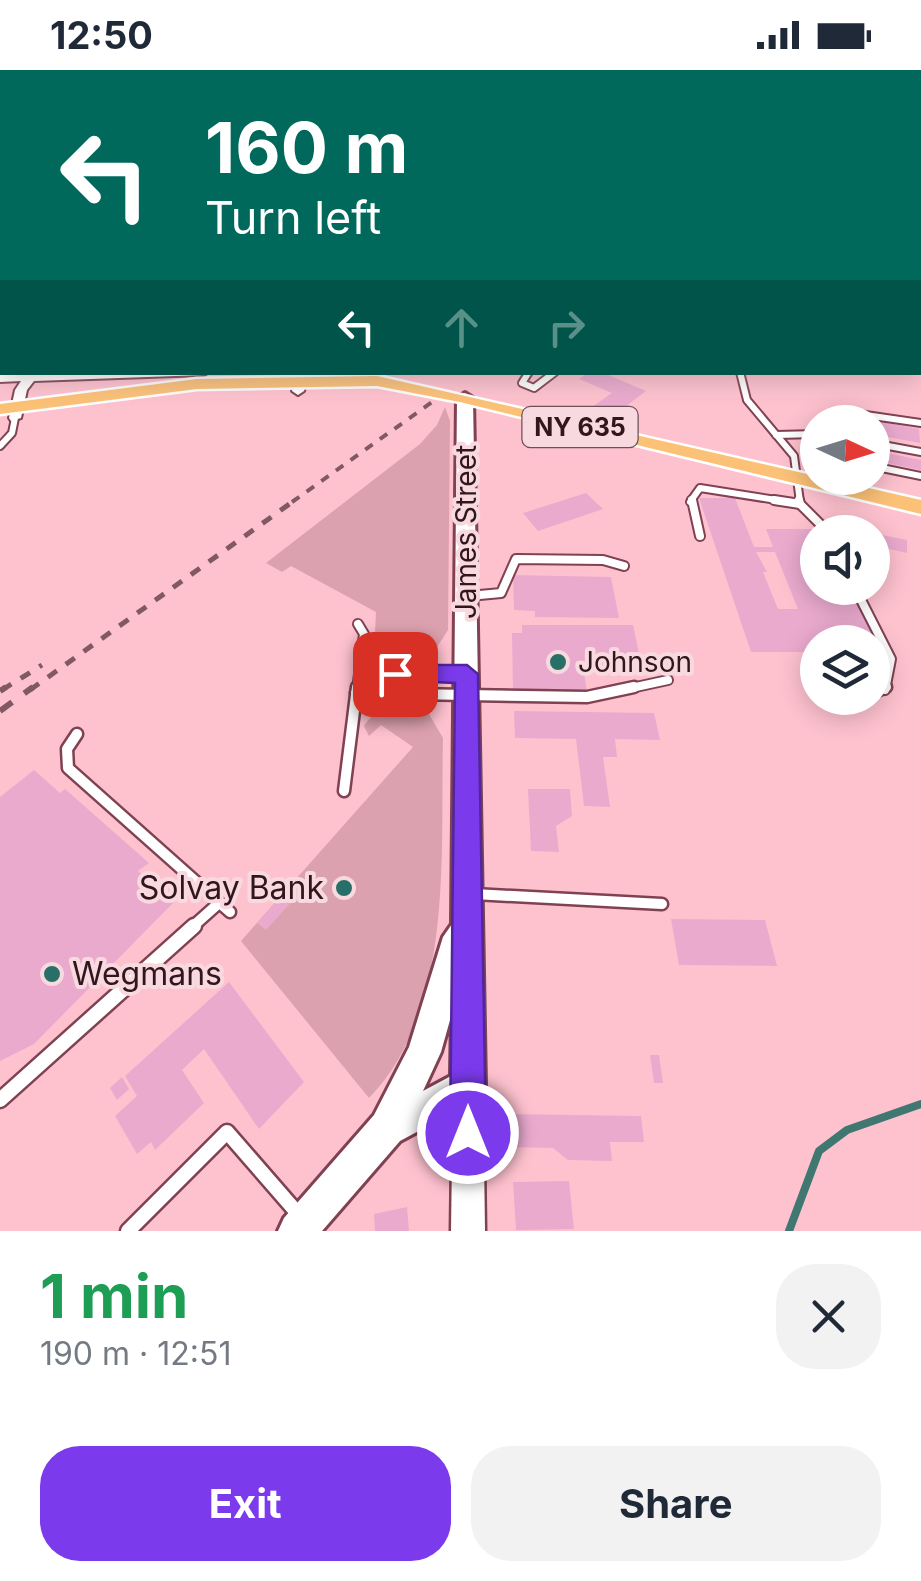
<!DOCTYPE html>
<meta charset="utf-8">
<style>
:root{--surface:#fff;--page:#f2f2f3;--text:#1f2937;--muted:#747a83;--accent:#7c3aed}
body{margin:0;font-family:Inter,sans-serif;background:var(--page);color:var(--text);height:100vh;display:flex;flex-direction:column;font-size:38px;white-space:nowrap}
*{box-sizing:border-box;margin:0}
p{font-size:32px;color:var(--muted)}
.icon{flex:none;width:55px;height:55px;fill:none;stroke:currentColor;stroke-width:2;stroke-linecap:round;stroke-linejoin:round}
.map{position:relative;height:1161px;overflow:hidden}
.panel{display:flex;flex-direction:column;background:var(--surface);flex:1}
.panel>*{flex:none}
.hud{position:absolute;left:0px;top:0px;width:922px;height:305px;box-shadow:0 5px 25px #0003;background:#00695c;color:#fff;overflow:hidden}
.needle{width:65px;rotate:94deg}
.controls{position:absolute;left:800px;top:335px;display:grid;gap:20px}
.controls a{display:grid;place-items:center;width:90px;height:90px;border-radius:50%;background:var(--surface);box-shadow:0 5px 25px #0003;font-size:50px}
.pin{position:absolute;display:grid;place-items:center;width:85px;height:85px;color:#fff;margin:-42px;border-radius:20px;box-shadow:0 5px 15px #0006}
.me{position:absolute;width:110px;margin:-55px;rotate:0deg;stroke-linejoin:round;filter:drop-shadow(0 0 8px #0008)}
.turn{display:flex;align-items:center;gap:35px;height:210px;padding:0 40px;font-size:45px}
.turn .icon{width:130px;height:130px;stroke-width:2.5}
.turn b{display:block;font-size:70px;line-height:85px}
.lanes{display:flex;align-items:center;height:95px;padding:0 40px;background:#0003;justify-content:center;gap:50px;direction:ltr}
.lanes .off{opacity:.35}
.round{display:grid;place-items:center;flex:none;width:105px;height:105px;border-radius:40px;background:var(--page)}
.summary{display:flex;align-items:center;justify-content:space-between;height:170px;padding:0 40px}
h1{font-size:60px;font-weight:700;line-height:75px;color:#1e9e55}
.button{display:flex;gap:20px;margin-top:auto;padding:20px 40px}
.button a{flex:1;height:115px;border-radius:40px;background:var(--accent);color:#fff;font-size:40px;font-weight:700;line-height:115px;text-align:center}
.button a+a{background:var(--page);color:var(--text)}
.status{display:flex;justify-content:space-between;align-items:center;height:70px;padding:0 50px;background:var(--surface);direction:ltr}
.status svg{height:28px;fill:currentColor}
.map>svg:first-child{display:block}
</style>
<div class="status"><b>12:50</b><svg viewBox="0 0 49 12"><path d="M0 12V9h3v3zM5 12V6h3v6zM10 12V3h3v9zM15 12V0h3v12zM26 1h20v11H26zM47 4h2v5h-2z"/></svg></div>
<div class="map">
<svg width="921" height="1161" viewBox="0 0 921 1161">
<rect width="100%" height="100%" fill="#fec2cf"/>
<!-- green -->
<g fill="#dca1ae">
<polygon points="445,337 450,351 448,560 432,585 437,590 385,593 374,582 376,542 291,496 282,502 266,493 420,374 437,355"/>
<path d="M418,631L434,638L429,644L443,668C440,783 455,940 369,1028L241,871L413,677L381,655L369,666L364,656C377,636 395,630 418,631Z"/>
</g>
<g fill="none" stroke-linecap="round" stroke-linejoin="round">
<!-- stream -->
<polyline stroke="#407770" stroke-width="8" points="789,1161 819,1081 847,1060 921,1034"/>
</g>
<!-- building -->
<g fill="#eaaace" fill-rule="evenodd">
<polygon points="589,302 601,302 646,321 613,346 592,337 612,323 579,309"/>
<polygon points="862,348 919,359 920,373 872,364 872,352 862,352"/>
<polygon points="872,380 921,390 921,400 872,390"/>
<polygon points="586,423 603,439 538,461 523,443"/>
<path d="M699,428H735L754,477H773L766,459H811L818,466V518H852L884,583H872V572H818V582H751ZM756,482H775L798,539H778L763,502H767Z"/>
<polygon points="872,463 907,470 907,483 872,475"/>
<polygon points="513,505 611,507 619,548 535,547 535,541 514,540"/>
<polygon points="522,555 633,555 640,588 604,588 605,597 583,596 587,622 513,622 512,563 522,563"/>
<polygon points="514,641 654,643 660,670 615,669 617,687 603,687 610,737 584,736 576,669 515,668"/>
<polygon points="34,700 60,723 65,719 149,793 138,801 173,833 34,974 0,991 0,727"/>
<polygon points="528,719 570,719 572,746 556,756 559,782 531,781"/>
<polygon points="284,823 296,827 266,860 257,853"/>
<polygon points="671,849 765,850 777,896 679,895"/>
<polygon points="229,912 304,1012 259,1059 204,979 182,1000 204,1033 155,1080 151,1072 137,1084 115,1046 137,1026 125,1006"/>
<polygon points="650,985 659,985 663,1013 654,1013"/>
<polygon points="122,1007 129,1019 117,1030 110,1018"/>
<polygon points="506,1044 641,1046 644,1072 610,1072 612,1091 568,1090 553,1078 507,1077"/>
<polygon points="569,1111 574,1159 516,1160 513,1112"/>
<polygon points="407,1137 409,1161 375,1161 374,1144"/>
</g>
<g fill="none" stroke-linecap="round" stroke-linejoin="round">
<defs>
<g id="service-far3">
<polyline points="529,302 522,313 534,318 555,302"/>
<polyline points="740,302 747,330 794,386 800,432"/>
<polyline points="844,352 845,342 921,353"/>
<polyline points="776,365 818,364"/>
<polyline points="872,373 921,382"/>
<polyline points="0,376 12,363 15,348"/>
<polyline points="872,396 921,406"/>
<polyline points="690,432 700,418 789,432"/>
</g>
<g id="service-far2">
<polyline points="692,430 700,466"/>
<polyline points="774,430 800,434 799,430"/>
<polyline points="800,434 828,462"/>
<polyline points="855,518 891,589 885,620"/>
<polyline points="469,526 501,523 516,489 603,490 624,496"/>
<polyline points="359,604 464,604"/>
<polyline points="357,620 364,564 358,554"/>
<polyline points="622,620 668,610"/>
</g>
<g id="service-far1">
<polyline points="356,623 587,627 634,617"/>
<polyline points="872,623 886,617"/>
<polyline points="77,664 67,679 68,698 230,842"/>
<polyline points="344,721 357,617"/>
<polyline points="474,824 662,834"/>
<polyline points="191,858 219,833"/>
</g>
<g id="service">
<polyline points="0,1030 194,856"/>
<polyline points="128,1161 227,1062 300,1146"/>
</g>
<g id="minor">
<rect x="0" y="177" width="2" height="6"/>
<rect x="0" y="233" width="2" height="6"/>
<polygon points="38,302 39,303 209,302 204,305 34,311 27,320 21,348 11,351 9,348 15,320 21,311 0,312 0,304"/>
<polygon points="297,302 309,302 304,321 298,325 292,321"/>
</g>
<polygon id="tertiary" points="468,1001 479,1005 483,1016 485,1161 451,1161 453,1016 457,1005"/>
<path id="secondary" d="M465,323L473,328L485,1016L480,1028L400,1071L322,1161H278L284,1148L374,1045L409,977L443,867L452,854L457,328ZM452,943L451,1006L423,1021L441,982Z"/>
<polygon id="primary" points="377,306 921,430 921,444 460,332 377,316 197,319 0,344 0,334 197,309"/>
</defs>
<!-- service-far3 casing -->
<use href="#service-far3" stroke="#804252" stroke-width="10"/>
<!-- service-far2 casing -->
<use href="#service-far2" stroke="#804252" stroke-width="12"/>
<!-- service-far1 casing -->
<use href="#service-far1" stroke="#804252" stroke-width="15"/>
<!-- service casing -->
<use href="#service" stroke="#804252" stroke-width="19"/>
<!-- minor casing -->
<use href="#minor" stroke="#804252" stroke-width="4"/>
<!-- tertiary casing -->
<use href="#tertiary" stroke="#804252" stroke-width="5"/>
<!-- secondary casing -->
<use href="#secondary" stroke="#804252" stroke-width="6"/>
<!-- primary casing -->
<use href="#primary" stroke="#fff" stroke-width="5"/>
<!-- service-far3 -->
<use href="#service-far3" stroke="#fff" stroke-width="6"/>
<!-- service-far2 -->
<use href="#service-far2" stroke="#fff" stroke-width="8"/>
<!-- service-far1 -->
<use href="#service-far1" stroke="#fff" stroke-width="10"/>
<!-- service -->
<use href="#service" stroke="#fff" stroke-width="14"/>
<!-- minor -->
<use href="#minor" fill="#fff" fill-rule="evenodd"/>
<!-- tertiary -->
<use href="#tertiary" fill="#fff" fill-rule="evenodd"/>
<!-- secondary -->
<use href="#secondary" fill="#fff" fill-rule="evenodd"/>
<!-- primary -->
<use href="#primary" fill="#fbc177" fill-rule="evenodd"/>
<!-- rail-far2 -->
<polyline stroke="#815963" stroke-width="4" stroke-dasharray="9 9" stroke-linecap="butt" points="292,432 432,332"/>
<!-- rail-far1 -->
<g stroke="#815963" stroke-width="5" stroke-dasharray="11 11" stroke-linecap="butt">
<polyline points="2,620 42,595"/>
<polyline points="30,620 295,430"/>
</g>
<!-- rail -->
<g stroke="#815963" stroke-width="6" stroke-dasharray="15 15" stroke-linecap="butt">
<polyline points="0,621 6,617"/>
<polyline points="0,641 33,617"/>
</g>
</g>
<!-- sky -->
<linearGradient id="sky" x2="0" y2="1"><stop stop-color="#67acc6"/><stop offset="0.51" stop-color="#ffe4e9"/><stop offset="1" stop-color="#ffe4e9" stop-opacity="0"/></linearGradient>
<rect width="921" height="331" fill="url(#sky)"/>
<!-- route -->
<polygon fill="#7c3aed" stroke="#51269a" stroke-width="2.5" points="395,595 467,595 478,604 486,1063 481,1075 468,1081 455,1075 450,1063 455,613 387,610 387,597"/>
<!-- markers -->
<g fill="#287067" stroke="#f7d9df" stroke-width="4">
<circle cx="558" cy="592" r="10"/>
<circle cx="344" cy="818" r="10"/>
<circle cx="52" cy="904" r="10"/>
</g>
<g text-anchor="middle" stroke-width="8" stroke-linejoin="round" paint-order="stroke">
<!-- shield labels -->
<rect fill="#f7d9df" stroke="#6c5057" stroke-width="2.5" x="522.5" y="337" width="115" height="40" rx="8"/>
<g font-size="25" font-weight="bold" fill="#31161d">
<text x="580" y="366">NY 635</text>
</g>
<!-- street labels -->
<g font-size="28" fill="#31161d" stroke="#f7d9df">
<text transform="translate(466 462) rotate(-90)" y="10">James Street</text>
</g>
<!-- poi labels -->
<g font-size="28" fill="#31161d" stroke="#f7d9df" text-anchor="start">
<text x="578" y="602">Johnson</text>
</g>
<!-- near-poi labels -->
<g font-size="32" fill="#31161d" stroke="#f7d9df" text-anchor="end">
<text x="324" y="829">Solvay Bank</text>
<text x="72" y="915" text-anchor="start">Wegmans</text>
</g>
</g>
</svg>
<div class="controls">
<a><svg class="needle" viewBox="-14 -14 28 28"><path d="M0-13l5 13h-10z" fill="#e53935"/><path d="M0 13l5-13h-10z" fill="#747a83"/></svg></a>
<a><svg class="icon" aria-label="sound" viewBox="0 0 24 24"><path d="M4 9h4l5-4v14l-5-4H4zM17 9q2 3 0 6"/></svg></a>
<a><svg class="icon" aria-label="layers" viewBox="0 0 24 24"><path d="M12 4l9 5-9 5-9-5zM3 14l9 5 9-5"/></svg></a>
</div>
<div class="pin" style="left:395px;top:604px;background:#d93025"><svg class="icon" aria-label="arrive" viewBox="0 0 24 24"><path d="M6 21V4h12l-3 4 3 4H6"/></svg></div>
<svg class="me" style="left:468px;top:1063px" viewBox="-20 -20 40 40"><circle r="17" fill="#7c3aed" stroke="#fff" stroke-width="3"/><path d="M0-11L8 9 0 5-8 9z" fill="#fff"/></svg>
<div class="hud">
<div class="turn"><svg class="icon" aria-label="left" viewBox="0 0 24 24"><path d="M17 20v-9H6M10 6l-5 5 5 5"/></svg><div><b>160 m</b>Turn left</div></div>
<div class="lanes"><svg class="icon" aria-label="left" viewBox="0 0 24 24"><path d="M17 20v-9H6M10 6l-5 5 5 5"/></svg><svg class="icon off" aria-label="ahead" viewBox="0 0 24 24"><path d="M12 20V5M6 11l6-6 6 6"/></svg><svg class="icon off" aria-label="right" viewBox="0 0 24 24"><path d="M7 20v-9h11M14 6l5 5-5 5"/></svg></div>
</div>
</div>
<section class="panel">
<div class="summary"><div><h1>1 min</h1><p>190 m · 12:51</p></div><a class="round"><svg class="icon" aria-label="close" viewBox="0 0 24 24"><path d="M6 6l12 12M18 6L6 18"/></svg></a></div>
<div class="button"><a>Exit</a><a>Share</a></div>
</section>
